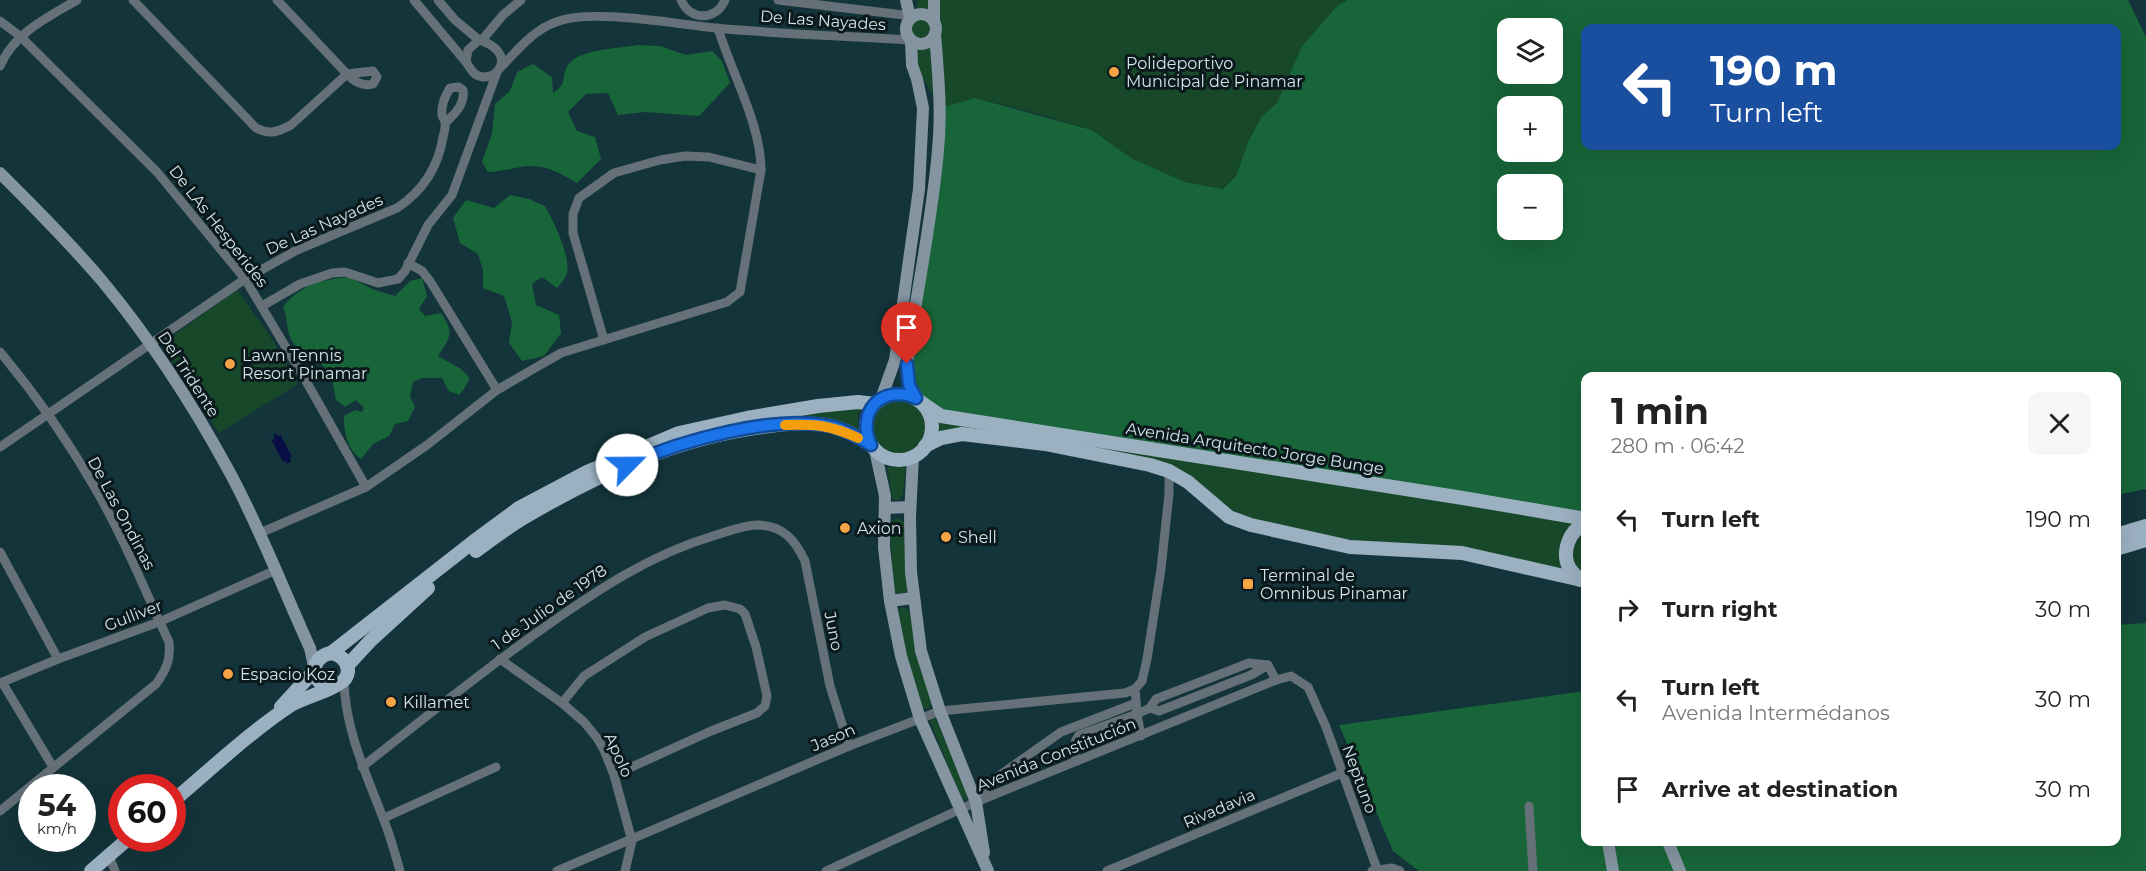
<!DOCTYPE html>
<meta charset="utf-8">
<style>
:root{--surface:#fff;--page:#f6f6f6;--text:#222;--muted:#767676}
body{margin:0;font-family:Montserrat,sans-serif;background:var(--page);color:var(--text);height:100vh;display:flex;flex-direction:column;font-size:22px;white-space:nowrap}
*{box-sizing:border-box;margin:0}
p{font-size:20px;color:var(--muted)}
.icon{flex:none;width:33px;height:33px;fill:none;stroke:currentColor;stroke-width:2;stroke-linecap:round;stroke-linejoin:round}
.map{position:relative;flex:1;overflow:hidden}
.details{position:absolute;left:1581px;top:372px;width:540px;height:474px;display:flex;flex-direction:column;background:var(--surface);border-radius:12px;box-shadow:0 6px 24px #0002}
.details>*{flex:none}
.top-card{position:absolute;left:1581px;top:24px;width:540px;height:126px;border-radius:12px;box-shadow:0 6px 24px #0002;background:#1a4fa0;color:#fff;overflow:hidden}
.fabs{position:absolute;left:1497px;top:18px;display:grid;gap:12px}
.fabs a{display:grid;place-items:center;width:66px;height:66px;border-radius:12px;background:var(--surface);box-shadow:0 6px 24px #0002;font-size:30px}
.speed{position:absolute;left:18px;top:774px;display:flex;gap:12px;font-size:30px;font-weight:700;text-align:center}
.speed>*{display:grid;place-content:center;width:78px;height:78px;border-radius:50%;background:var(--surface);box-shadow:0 6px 24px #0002;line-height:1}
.speed small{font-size:15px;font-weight:400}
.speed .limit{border:9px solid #d22;background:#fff;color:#111}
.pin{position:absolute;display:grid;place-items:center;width:51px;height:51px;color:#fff;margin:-62px -26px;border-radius:50% 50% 50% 0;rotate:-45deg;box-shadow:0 0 6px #0007}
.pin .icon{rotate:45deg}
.me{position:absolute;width:66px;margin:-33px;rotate:67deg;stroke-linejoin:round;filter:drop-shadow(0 0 4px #0008)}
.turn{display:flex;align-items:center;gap:21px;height:126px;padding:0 30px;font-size:27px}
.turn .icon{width:78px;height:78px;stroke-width:2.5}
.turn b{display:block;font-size:42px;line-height:51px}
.round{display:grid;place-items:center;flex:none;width:63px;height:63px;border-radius:12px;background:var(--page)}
.overview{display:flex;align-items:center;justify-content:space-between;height:102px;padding:0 30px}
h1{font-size:36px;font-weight:700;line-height:45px}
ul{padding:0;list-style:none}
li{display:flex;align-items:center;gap:18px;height:90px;padding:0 30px}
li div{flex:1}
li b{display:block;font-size:22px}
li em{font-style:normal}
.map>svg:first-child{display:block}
</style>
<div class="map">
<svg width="2146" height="871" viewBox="0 0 2146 871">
<rect width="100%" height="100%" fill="#13343a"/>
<!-- green -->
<g fill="#17482a">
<path d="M918,0H1347L1336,7L1302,46L1277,103L1262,116L1248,142L1236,176L1223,189L1185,182L1131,158L1092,130L1039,114L975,98L940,108C931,92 901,42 906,25C909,15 918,11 918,0Z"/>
<polygon points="237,289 270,336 298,384 219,433 162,344"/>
<circle cx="900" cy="427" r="27"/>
<path d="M862,407L858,416V431C838,422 821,416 799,417L798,414Z"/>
<path d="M934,417L1577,523C1563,540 1555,548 1562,570L1374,545L1262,521L1237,513L1218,501L1193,480L1014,435L933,438L936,429Z"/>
<polygon points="906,465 903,495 900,499 895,501 892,498 887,467"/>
<polygon points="895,518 900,519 904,522 908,587 905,593 897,593 893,588 890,523"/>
<path d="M1585,533V575C1570,563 1567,546 1585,533Z"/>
<polygon points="902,607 909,610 918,658 932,702 928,709 921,708 906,660 897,612"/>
<polygon points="932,718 936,719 968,795 966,800 961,798 930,721"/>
</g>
<!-- forest -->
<g fill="#186539" fill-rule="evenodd">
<path d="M1347,0H2128L2146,37V489L2117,495L2116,376H1586L1585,519L942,416L909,385L940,108L975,98L1092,130L1131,158L1185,182L1223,189L1236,176L1248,142L1262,116L1277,103L1302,46L1336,7ZM1508,28H1552V74H1508ZM1586,28H2116V146H1586ZM1508,106H1552V152H1508ZM1508,184H1552V230H1508Z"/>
<path d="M639,45L660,46L686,55L712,51L722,61L730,83L699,116L645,112L618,115L608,93L586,94L568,112L577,131L595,137L601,159L577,183C563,175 549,166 532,166C519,166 502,172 488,172L482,162L492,133L495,104L510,91L517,72L533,64L552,77L553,93C569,82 560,78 568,65C578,49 621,48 639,45Z"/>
<path d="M510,195L529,199L545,206C553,221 573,259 566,276C564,280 560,284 557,288L542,277L532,284L536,305L559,315L561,333L544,356L522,361L509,343L512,322L504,296L483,288V270L478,254L460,243L453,218L466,200L494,208Z"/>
<path d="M349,277L372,289L395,296L410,281L422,278L427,296L419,309L425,316L441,313C455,333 450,338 438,356L461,369L470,378L464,389L459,395L449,391L442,378H422L413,382L410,396L415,407L408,421L395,424L389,436L373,444L361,459C347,449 344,432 344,416L355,410L362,412L364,408L356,400L345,407L336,400C334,392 333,379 329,373C321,360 306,356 296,346C285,334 289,321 283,307C300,285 323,279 349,277Z"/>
<polygon points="2146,623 2146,871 1419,871 1393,851 1339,725 1585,691 1586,842 2116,842 2117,625"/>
</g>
<!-- water -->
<polygon fill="#080d45" points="276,433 278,437 280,434 292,457 289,457 291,460 289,463 286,463 284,460 283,462 271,439 274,440 274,434"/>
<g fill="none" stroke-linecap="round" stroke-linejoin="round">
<!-- street -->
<g stroke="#657078" stroke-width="9">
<path d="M133,0L256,128C269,135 278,132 291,125L347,74"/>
<path d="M277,0L347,74C354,81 362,87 373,84L377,77L373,71L347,74"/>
<polyline points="414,0 466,62"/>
<polyline points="438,0 455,20 479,40"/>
<path d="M681,0C690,21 716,21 725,0"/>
<polyline points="778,0 904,15 910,18"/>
<polyline points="0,21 20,36 157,172 245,279 306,381 366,487"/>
<path d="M479,40C521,53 495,87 475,74C471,71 469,66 466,62L468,50Z"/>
<polyline points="482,40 503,15 521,0"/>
<path d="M0,66C14,33 48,17 77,0"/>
<path d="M500,68C517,51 533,30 556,22C592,8 674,24 715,28C780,34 845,36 911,40"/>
<polyline points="408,263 422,271 430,281 497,390"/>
<polyline points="262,306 300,284 332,273 345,272 378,283 398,279 405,271 428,225 452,195 497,72"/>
<polyline points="604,340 573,233 573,214 579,198 614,173 660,160 685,156 709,157 761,170"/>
<path d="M0,352C35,394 68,441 95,488C124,538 145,591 169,642C171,660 166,670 156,684L0,811"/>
<path d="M0,447L245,279L297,250L397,208C423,191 438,168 443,137C444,133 446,127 445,123C445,120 443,118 442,115C441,106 445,96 450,88L459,87L463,90C465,104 455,114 445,123"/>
<path d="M260,533L366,487L427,445L497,390L561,353L727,302L740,292L761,170C761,124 731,72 718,28"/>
<polyline points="0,552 58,659"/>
<polyline points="500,659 562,703 584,722 597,738 604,750 614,775 632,841 625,871"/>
<path d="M344,680C345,730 366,773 383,818C390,835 395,853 400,871"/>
<polyline points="2,682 53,767"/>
<polyline points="0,683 58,659 159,622 276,570"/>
<polyline points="562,703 584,676 645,637 708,608 725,605 740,609 745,614 756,647 767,696 765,706 757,713 711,731 614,775"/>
<polyline points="1150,708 1159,711 1251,675 1268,665"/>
<polyline points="1141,736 1137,714 1150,708 1156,699 1249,663 1268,665 1276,680"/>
<path d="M1077,761C1073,750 1072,745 1079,735L1137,714L1135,689L1142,681L1147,659L1161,569L1169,494V471"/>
<path d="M362,767C422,720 481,672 542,629C596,591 649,555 713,536C727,532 743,525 757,525C783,525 795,540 805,561L830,686L849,746"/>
<polyline points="977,800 993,780 1061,732 1136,703"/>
<polyline points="1529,806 1533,871"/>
<polyline points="384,818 496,767"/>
<polyline points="109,856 115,871"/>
<polyline points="557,871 849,746 940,711 1125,693 1135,689"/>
<polyline points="826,871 976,802 1276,680 1291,676 1308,687 1326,727 1377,869"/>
<polyline points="1107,871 1342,773"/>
<polyline points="1372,871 1392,868 1400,871"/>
</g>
<!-- secondary -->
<g stroke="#8494a1" stroke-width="12">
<polyline points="906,0 910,18"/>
<circle cx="921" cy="29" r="15"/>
<polyline points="934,22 934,0"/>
<path d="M0,173C35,208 71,244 103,282C151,340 193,405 229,471C260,528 283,589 310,648L314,666"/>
<path d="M916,398L909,385L907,364C916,293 932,222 938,150C942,111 938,73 935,34"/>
<polyline points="881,399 895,360 919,189 923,108 917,79 912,65 911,40"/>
<polyline points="875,450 885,496 884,547 890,601 901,656 920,719 988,871"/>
<polyline points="913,456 910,517 911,572 921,651 940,711 976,802 984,853"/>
<polyline points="885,508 910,507"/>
<polyline points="890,601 913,598"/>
<polyline points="1608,842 1613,871"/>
<polyline points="1668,842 1680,871"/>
</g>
<!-- primary -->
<g stroke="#9bb0c1" stroke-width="14">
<circle cx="899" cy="427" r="33"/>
<polyline points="922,403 941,416 1463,498 1586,519"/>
<polyline points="925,446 941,438 962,434 1045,444 1150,465 1169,471 1188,482 1229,517 1251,525 1350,547 1462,553 1586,581"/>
<polyline points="2116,535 2146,526"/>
<polyline points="2116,549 2146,540"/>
<path d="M476,551C492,539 508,527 525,517C598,474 677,438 762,427C785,424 812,421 835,427C847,431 861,438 871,445"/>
<path d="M1580,580C1577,577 1573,573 1570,569C1561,554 1568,530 1586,524"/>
<polyline points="331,653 473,542 519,508 587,472 679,433 747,418 818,406 858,402 875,404"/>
<polyline points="347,666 371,640 428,588"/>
<polyline points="281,707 314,671"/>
<path d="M172,802C211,769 249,733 291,705C303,698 338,688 345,679C353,667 343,655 331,653C309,657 309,684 331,687"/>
<polyline points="91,871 129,838"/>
</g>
</g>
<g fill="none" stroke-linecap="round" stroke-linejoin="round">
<defs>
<path id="route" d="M627,465C679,441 778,413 834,427C847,431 860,438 871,445C856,412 881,384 916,398L909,385L907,364"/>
</defs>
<!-- route casing -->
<use href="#route" stroke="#114b97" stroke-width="15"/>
<!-- route -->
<use href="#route" stroke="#1a73e8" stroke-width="10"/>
<!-- slow -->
<path stroke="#f59e0b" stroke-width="10" d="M785,425C815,424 830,425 858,438"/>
</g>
<!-- markers -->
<g fill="#f5a346" stroke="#0b191c" stroke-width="2">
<circle cx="1114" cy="72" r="6"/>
<circle cx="230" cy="364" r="6"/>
<circle cx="845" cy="528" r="6"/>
<circle cx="946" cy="537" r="6"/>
<rect x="1242" y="578" width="12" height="12" rx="3"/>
<circle cx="228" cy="674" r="6"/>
<circle cx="391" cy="702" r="6"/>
</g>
<g text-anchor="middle" stroke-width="6" stroke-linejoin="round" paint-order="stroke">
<!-- street labels -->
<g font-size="16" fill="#d2e4e8" stroke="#0b191c">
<text transform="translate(823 20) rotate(4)" y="6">De Las Nayades</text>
<text transform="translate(324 224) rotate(-24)" y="6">De Las Nayades</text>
<text transform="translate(219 226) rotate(52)" y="6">De LAs Hesperides</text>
<text transform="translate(189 374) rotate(57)" y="6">Del Tridente</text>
<text transform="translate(1255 448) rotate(9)" y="6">Avenida Arquitecto Jorge Bunge</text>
<text transform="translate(122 513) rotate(62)" y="6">De Las Ondinas</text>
<text transform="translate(549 607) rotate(-35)" y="6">1 de Julio de 1978</text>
<text transform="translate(133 615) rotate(-21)" y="6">Gulliver</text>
<text transform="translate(834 631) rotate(79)" y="6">Juno</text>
<text transform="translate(833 737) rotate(-23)" y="6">Jason</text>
<text transform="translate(1056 754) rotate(-22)" y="6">Avenida Constitución</text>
<text transform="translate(619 755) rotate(66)" y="6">Apolo</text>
<text transform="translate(1360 779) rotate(70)" y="6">Neptuno</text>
<text transform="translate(1219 808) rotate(-23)" y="6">Rivadavia</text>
</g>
<!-- poi labels -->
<g font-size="16" fill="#d2e4e8" stroke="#0b191c" text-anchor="start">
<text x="1126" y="69">Polideportivo<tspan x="1126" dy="18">Municipal de Pinamar</tspan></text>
<text x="242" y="361">Lawn Tennis<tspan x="242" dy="18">Resort Pinamar</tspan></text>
<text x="857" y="534">Axion</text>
<text x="958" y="543">Shell</text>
<text x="1260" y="581">Terminal de<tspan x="1260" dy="18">Omnibus Pinamar</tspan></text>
<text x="240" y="680">Espacio Koz</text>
<text x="403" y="708">Killamet</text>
</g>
</g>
</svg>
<div class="fabs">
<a><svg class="icon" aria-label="layers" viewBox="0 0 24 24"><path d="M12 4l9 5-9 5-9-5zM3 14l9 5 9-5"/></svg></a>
<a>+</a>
<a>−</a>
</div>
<div class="speed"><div>54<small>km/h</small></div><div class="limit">60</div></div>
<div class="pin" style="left:907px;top:364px;background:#d93025"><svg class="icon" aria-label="arrive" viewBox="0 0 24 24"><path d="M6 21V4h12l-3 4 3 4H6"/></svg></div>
<svg class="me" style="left:627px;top:465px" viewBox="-20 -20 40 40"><circle r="19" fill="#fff"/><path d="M0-13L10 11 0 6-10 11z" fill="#1a73e8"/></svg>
<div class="top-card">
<div class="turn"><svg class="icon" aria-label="left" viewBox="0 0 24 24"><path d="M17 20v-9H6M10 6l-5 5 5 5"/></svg><div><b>190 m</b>Turn left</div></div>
</div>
<section class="details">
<div class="overview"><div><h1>1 min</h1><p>280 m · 06:42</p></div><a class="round"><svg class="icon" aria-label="close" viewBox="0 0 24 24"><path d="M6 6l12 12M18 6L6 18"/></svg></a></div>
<ul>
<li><svg class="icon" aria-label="left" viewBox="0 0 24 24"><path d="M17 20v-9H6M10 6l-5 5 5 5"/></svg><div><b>Turn left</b></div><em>190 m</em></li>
<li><svg class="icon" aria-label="right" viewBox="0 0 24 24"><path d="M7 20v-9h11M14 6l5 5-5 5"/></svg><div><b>Turn right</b></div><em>30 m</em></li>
<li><svg class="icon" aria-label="left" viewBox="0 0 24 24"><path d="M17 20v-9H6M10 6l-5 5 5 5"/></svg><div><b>Turn left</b><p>Avenida Intermédanos</p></div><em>30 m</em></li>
<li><svg class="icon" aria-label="arrive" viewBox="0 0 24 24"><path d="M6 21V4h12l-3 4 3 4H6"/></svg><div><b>Arrive at destination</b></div><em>30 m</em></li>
</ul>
</section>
</div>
